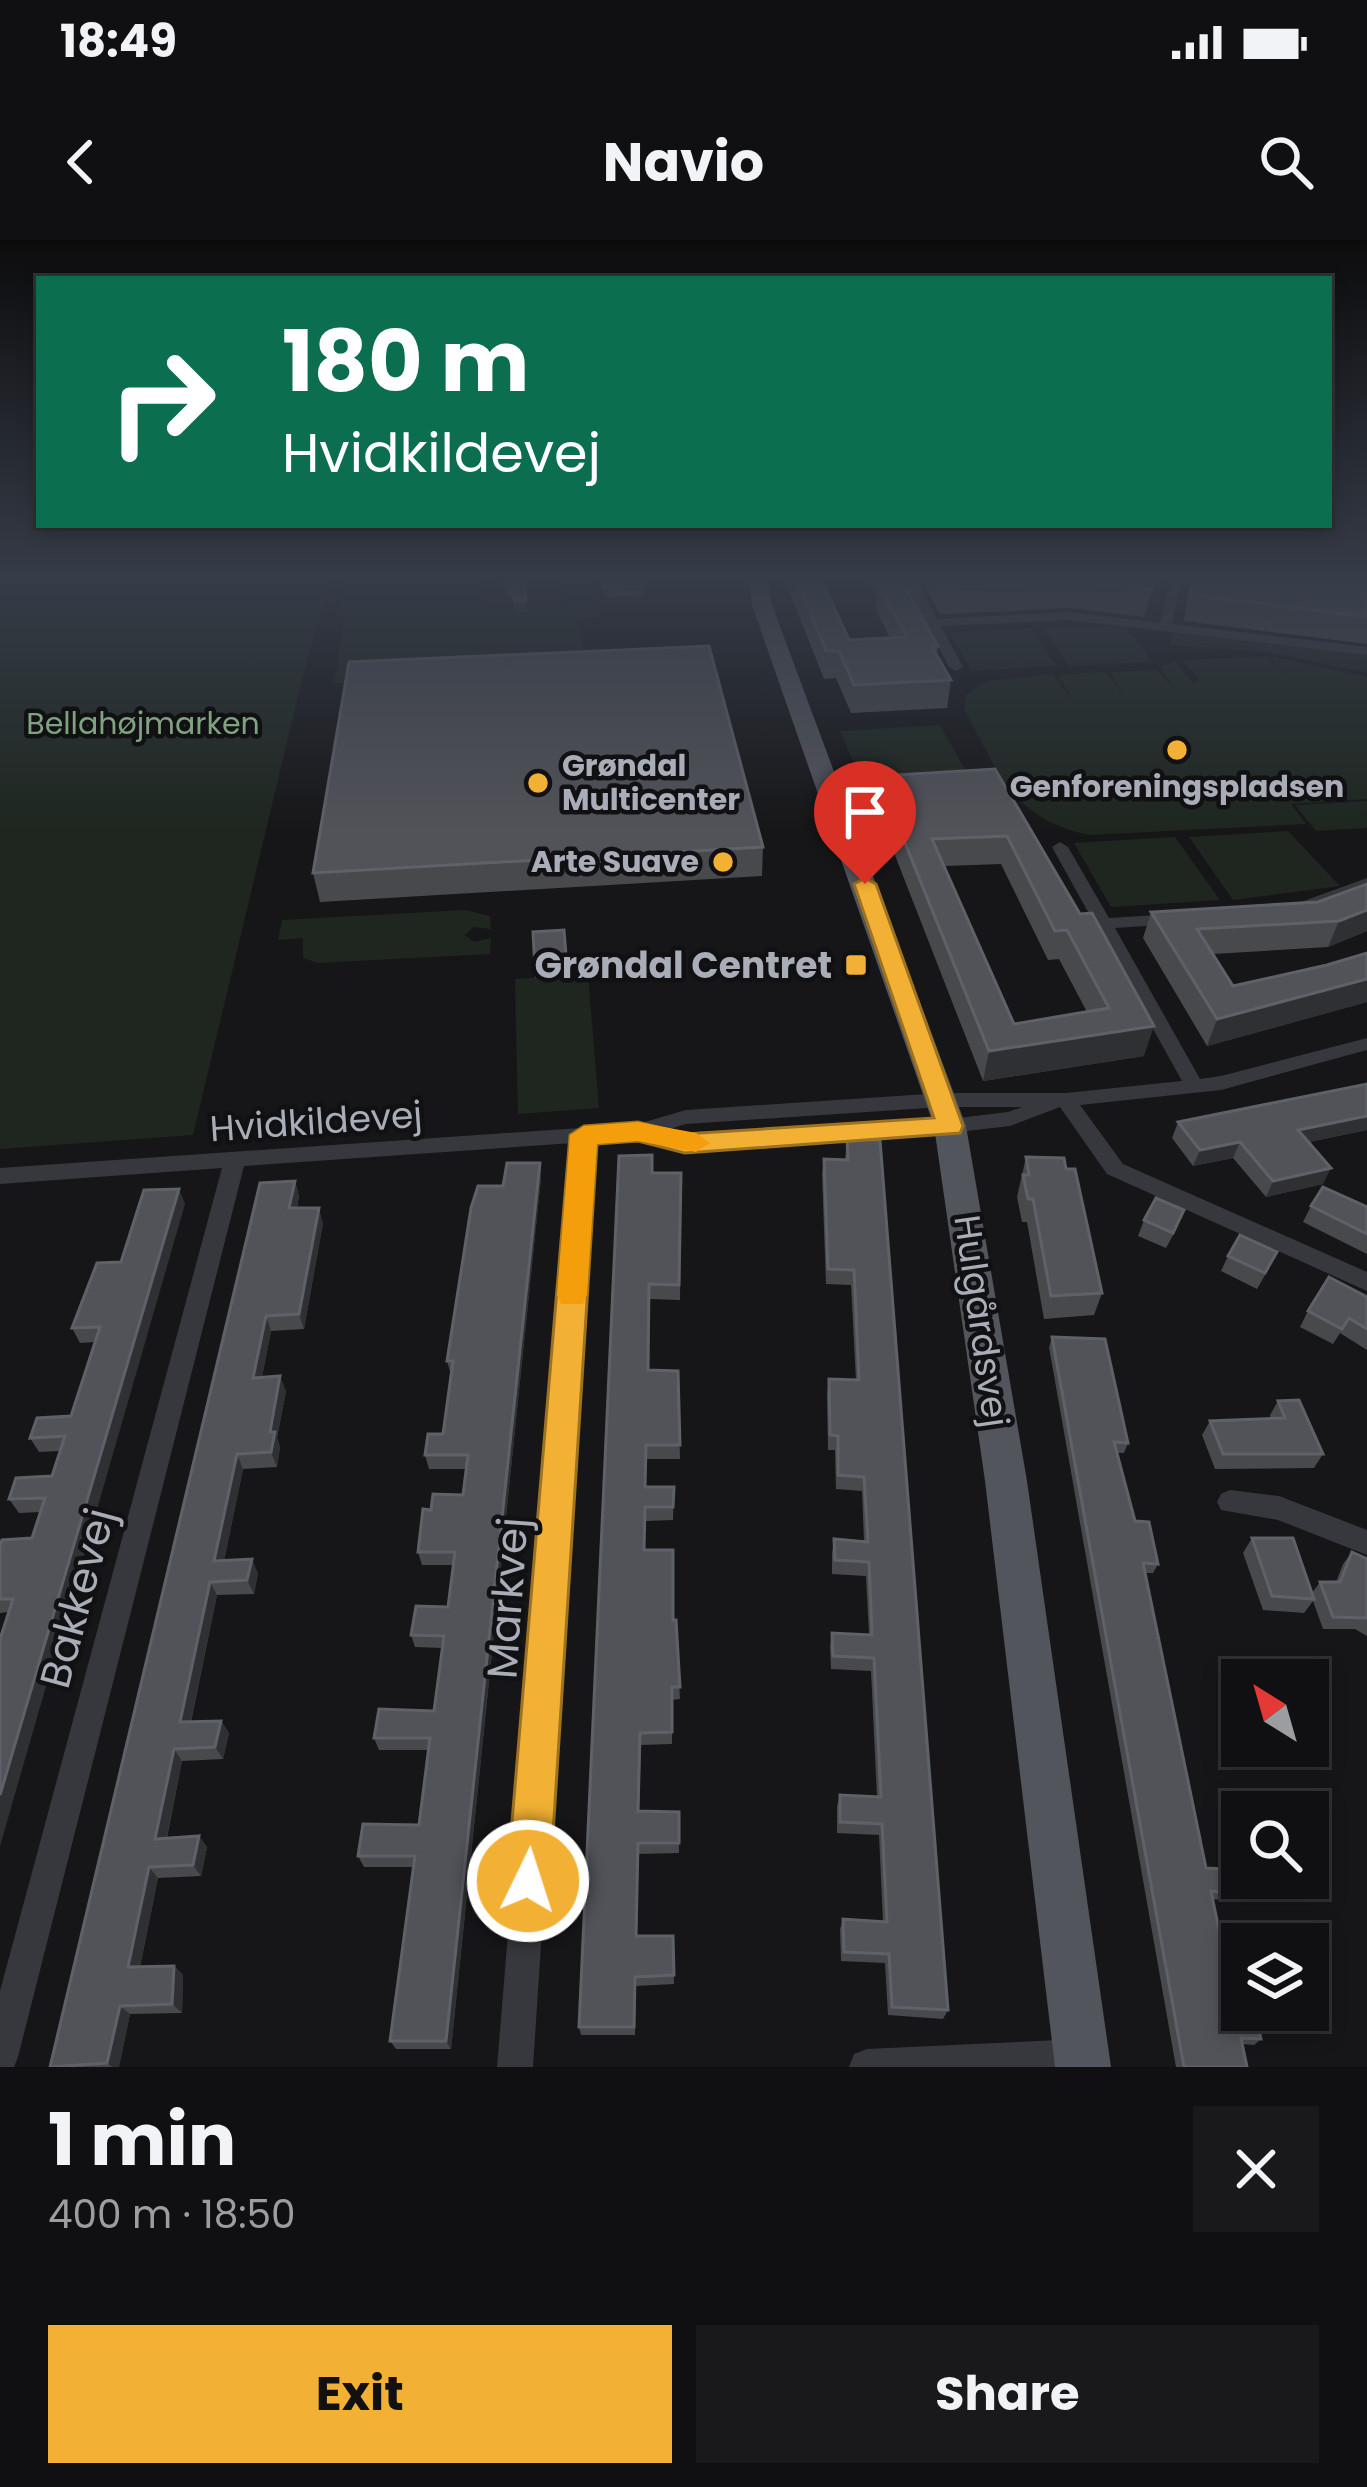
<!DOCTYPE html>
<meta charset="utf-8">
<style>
:root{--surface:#101012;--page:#19191b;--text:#f1f3f6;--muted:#9c9d9f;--line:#303032;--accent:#f2b134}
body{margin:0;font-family:Poppins,sans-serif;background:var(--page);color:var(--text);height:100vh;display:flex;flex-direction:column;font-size:45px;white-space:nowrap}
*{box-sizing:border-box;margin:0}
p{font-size:39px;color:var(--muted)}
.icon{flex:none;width:66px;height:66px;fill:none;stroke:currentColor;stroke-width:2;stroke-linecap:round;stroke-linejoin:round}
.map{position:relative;height:1827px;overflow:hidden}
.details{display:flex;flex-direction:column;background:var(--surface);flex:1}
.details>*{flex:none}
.banner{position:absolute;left:36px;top:36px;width:1296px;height:252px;border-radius:0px;box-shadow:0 6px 18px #0003,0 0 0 3px var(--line);background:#0b6e4f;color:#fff;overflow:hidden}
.needle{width:78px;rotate:323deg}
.tools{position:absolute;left:1221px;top:1419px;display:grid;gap:24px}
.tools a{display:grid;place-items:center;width:108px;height:108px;border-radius:0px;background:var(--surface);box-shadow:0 6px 18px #0003,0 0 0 3px var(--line);font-size:60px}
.pin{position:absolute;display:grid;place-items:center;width:102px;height:102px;color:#fff;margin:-123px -51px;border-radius:50% 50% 50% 0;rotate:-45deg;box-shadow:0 0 12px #0007}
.pin .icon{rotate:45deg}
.me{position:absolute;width:132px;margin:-66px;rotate:4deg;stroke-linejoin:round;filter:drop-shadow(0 0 9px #0008)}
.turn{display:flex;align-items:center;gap:42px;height:252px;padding:0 48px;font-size:54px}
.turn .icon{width:156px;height:156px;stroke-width:2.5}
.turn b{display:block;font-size:84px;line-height:102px}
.round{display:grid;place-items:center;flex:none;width:126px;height:126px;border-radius:0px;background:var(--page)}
.summary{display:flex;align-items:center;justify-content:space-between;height:204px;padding:0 48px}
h1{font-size:72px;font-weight:700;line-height:90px}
.button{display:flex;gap:24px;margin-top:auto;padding:24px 48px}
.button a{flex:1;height:138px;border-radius:0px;background:var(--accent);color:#111;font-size:48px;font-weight:700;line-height:138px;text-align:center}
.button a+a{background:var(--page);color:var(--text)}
.status{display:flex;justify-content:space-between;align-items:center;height:84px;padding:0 60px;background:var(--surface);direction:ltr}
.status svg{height:33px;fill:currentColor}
header{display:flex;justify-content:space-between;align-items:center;height:156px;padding:0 48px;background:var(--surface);font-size:54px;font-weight:700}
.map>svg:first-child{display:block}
</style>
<div class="status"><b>18:49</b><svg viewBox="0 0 49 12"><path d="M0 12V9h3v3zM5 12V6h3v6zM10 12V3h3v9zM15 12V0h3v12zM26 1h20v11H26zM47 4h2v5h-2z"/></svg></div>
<header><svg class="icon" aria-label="back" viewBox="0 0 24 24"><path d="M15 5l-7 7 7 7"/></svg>Navio<svg class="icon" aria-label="search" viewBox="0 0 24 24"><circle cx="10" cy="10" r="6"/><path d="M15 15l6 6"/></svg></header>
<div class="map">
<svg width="1367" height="1827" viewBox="0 0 1367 1827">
<rect width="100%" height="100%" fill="#161618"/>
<!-- green -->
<g fill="#1e261f">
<polygon points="0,336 331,336 304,431 193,895 0,909"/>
<polygon points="345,336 485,336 486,369 564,365 561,336 595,336 600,377 577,378 589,432 334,443 345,376 336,376"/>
<polygon points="1124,385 1153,422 1070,426 1042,388"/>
<polygon points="1031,388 1057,426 972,431 949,392"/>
<polygon points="1173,391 1367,414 1367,433 1266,412 1169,405"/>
<path d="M1269,416L1367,437V559L1291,564L1306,584L1089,595C1011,579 999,532 964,469L966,455L987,441L1053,434L1072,460L1059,435L1106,432L1125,457L1110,432L1157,430L1178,454L1160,427L1175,421L1193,443L1200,441L1183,420L1267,417L1289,438Z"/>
<polygon points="940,485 973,544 866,551 840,491"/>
<polygon points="1367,561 1367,588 1316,591 1295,565"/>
<polygon points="1288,591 1340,646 1233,660 1189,597"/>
<polygon points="1175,597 1220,660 1111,667 1074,603"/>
<polygon points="465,670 490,676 491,689 473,687 465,695 474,702 491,698 490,714 318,723 303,718 303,698 278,700 282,680"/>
<polygon points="571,724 588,734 599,868 518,874 515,739 570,735"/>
</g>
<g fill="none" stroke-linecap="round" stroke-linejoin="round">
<!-- minor -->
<g fill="#37383d" fill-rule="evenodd">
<polygon points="902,336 914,336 937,379 1070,372 1160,383 1171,337 1182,336 1172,384 1367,407 1367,415 1070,380 941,386 963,427 956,431 949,427"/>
<path d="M1060,602L1068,607L1109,678L1174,674L1183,679L1174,684L1115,688L1200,839L1221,836L1367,798V810L1221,850L1080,865L1123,924L1367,1032V1051L1107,934L1060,867L1010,886L950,893L685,911L637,898L594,901L533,1827H497L573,903L244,926L18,1817L14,1827H0V1751L222,928L0,944V928L638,884L686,870L942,853H1066L1182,841L1052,607ZM942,867H1022L1008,872L950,879L685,897L663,891L686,884Z"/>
<polygon points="1367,638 1367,649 1288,675 1279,670"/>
<polygon points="1230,1250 1279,1256 1367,1290 1367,1315 1278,1280 1221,1270 1217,1262 1221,1254"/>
<polygon points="1081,1799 1094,1804 1099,1817 1095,1827 849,1827 854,1814 867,1809"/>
</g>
<!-- tertiary -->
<polygon fill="#37383d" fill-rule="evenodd" points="1164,336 1208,336 1234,343 1226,348"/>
<!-- primary -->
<polygon fill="#53555c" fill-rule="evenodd" points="749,336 767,336 772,365 966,886 1027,1241 1111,1827 1055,1827 985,1241 934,886 752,365"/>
</g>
<!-- wall -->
<g fill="#47494d" fill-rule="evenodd">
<polygon points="504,336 527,372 515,373 512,356 506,356"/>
<polygon points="602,336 644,346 644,356 605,357"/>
<polygon points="783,336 820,336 849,400 890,398 876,370 877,356 866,336 915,336 921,350 919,371 938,406 937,415 951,440 947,468 851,473 836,438 824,439"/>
<polygon points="919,336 1158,336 1144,377 1070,368 940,374"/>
<polygon points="1191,336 1367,336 1367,404 1184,381"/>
<path d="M995,529L1144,816L983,841L875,564L878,536ZM1001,624L1048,720L1059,719L1087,772L1014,784L945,626Z"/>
<polygon points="763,607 762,636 320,662 313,633"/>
<polygon points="1367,644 1367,691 1328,707 1213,714 1233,746 1327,725 1367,713 1367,762 1207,806 1143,698 1151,672 1318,662"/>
<polygon points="564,690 568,735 535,738 533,692"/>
<polygon points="1178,882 1367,890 1309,902 1323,944 1266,957 1233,918 1193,926 1172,898"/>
<polygon points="847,899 948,1770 943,1779 888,1775 885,1723 841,1721 840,1689 843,1679 883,1682 879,1595 837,1593 837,1566 840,1555 877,1557 871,1431 831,1429 830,1406 832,1393 869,1394 866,1336 832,1334 832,1313 834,1299 864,1301 862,1251 836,1249 835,1210 828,1210 827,1153 829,1139 856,1140 851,1045 826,1044 822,934 824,919 845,920"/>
<polygon points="1026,917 1102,1053 1094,1075 1044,1079 1027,982 1022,982 1017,957"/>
<polygon points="652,933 681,933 680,1060 650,1059 648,1130 678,1131 680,1219 646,1219 646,1247 674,1247 673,1280 645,1281 645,1310 673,1380 676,1380 680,1459 672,1460 672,1504 641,1505 639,1571 679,1572 679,1613 638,1614 637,1696 673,1696 674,1744 636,1746 635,1795 581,1795 579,1787"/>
<polygon points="541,938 451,1809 396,1809 390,1801 413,1627 364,1627 358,1616 419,1585 429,1510 379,1510 374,1498 434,1471 442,1408 415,1407 411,1395 448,1367 453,1325 422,1325 418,1312 431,1270 463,1255 466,1229 429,1229 425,1215 443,1194 451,1135 447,1121 503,946"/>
<polygon points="295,941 299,956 297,968 323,983 304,1089 271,1091 262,1137 286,1151 277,1198 280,1207 277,1227 243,1229 224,1321 258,1333 254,1354 217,1355 191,1482 221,1481 229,1493 223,1519 182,1521 167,1598 199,1596 207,1607 201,1636 158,1638 140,1727 174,1726 183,1735 182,1773 130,1774 119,1827 50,1827"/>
<polygon points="185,964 8,1372 0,1373 0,1305 32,1298 40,1272 19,1273 9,1259 52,1236 60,1211 39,1212 30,1198 71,1176 95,1102 80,1103 72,1088 121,1022"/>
<polygon points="1311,966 1367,967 1367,1014 1303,982"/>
<polygon points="1144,980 1178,986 1166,1008 1138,996"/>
<polygon points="1228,1016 1269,1028 1257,1049 1221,1031"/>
<polygon points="1367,1057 1367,1110 1340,1093 1333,1104 1300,1087 1308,1071"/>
<polygon points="1052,1097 1128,1203 1124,1213 1116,1213 1135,1281 1158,1324 1153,1333 1145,1333 1206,1628 1229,1653 1223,1660 1212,1659 1236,1772 1261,1799 1254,1805 1242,1804 1247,1827 1176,1827 1049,1107"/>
<polygon points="1278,1161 1323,1214 1314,1228 1215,1229 1202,1195 1210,1181 1271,1179 1270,1175"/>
<polygon points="1252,1298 1312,1353 1320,1342 1336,1342 1343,1324 1352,1312 1367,1319 1367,1396 1355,1389 1323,1389 1313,1361 1304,1373 1263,1370 1243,1313"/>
</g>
<!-- shaded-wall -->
<g fill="#2f3033">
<polygon points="526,336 527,372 515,373 514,361"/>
<polygon points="1156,336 1158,336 1144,377 1151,350"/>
<polygon points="1367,670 1367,691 1328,707 1339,681"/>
<polygon points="1367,739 1367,762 1207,806 1217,779"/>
<polygon points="1154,786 1144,816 983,841 989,811"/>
<polygon points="1367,876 1367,890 1290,906 1298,890"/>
<polygon points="1240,902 1233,918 1193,926 1200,910"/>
<polygon points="540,923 541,938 451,1809 446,1801"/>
<polygon points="1331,928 1323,944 1266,957 1273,941"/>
<polygon points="295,941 299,956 293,984 289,968"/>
<polygon points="179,949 185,964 0,1606 0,1555"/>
<polygon points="319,968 323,983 304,1089 299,1074"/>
<polygon points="266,1076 271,1091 259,1152 253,1138"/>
<polygon points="280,1136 286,1151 277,1198 280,1207 277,1227 271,1212 270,1192"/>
<polygon points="237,1214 243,1229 221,1335 214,1321"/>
<polygon points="252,1319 258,1333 254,1354 247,1340"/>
<polygon points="210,1342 217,1355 188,1494 180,1482"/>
<polygon points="221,1481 229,1493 223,1519 215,1507"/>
<polygon points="174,1509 182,1521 164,1610 155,1599"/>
<polygon points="199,1596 207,1607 201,1636 193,1625"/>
<polygon points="149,1627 158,1638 138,1736 128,1727"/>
<polygon points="174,1726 183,1735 182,1773 172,1764"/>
<polygon points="120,1766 130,1774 119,1827 112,1827 107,1823"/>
</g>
<!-- building -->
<g fill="#525359" stroke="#5f6168" stroke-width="3" fill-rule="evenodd">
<polygon points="504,336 525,336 526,360 514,361 510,344 505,344"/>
<polygon points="603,336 642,336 644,346 604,348"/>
<polygon points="795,336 820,336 849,400 907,397 878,344 888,343 884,336 915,336 921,350 907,351 938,406 932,407 951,440 854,445 839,411 826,411"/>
<polygon points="937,336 1156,336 1151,350 1075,341 943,348"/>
<polygon points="1193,336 1322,336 1367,342 1367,377 1191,355"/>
<polygon points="709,406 763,607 313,633 349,422"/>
<path d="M995,529L1080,674L1092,673L1154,786L989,811L878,536ZM1007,596L1055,691L1067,690L1109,768L1014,784L932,599Z"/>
<polygon points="1367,644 1367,670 1339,681 1197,689 1233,746 1327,725 1367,713 1367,739 1217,779 1151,672 1318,662"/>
<polygon points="564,690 567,728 535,730 533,692"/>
<polygon points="1367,844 1367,876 1298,890 1331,928 1273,941 1240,902 1200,910 1178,882"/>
<polygon points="847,899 880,900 948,1770 892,1767 889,1714 844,1712 843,1679 887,1682 882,1584 840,1582 840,1555 881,1557 874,1418 833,1416 832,1393 872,1395 869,1322 835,1320 834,1299 868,1302 864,1237 838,1235 838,1196 830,1195 829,1139 859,1140 854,1030 828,1029 824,919 848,920"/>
<polygon points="652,915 652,933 681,933 679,1045 649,1044 648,1130 678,1131 680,1205 646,1205 645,1247 674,1247 673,1267 645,1267 644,1310 673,1310 673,1380 676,1380 680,1447 672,1447 672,1492 640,1493 638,1571 679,1572 679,1603 638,1603 636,1696 673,1696 674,1735 635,1737 634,1787 579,1787 619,916"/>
<polygon points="1026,917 1064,918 1066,929 1075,929 1102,1053 1051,1056 1033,959 1028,959 1023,935 1029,935"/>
<polygon points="507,923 540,923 446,1801 390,1801 415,1616 358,1616 363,1584 419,1585 430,1498 374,1498 379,1469 434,1471 444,1396 411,1395 416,1366 448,1367 455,1312 418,1312 423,1269 431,1270 433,1254 463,1255 468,1215 425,1215 428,1194 443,1194 453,1121 447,1121 471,968 478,946 503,946"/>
<polygon points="295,941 289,968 319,968 299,1074 266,1076 253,1138 280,1136 270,1192 275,1192 271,1212 237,1214 214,1321 252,1319 247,1340 210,1342 180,1482 221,1481 215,1507 174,1509 155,1599 199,1596 193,1625 149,1627 128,1727 174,1726 172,1764 120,1766 107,1823 50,1827 260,943"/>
<polygon points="1323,947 1367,967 1367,994 1311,966"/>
<polygon points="179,949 0,1555 0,1399 13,1359 0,1359 0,1305 2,1300 32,1298 45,1258 9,1259 16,1238 52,1236 65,1196 30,1198 37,1178 71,1176 100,1087 72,1088 97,1023 121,1022 144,950"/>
<polygon points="1156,958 1184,970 1173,993 1144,980"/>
<polygon points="1240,995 1277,1012 1265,1033 1228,1016"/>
<polygon points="1329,1037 1367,1057 1367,1089 1349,1078 1342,1089 1308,1071"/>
<polygon points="1052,1097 1105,1099 1128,1203 1114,1202 1135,1281 1149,1282 1158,1324 1143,1323 1206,1628 1224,1629 1229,1653 1211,1651 1236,1772 1255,1773 1261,1799 1241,1798 1247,1827 1184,1827"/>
<polygon points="1299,1160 1323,1214 1223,1214 1210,1181 1285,1178 1278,1161"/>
<polygon points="1252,1298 1293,1298 1314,1359 1272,1356"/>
<polygon points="1352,1312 1367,1319 1367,1378 1333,1377 1320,1342 1340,1342"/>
<polygon points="1308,1568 1316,1590 1308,1590 1308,1572 1289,1572 1288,1569"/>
</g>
<!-- sky -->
<linearGradient id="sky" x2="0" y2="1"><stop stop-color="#0c0c0d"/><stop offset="0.57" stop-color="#363c48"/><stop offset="1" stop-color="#363c48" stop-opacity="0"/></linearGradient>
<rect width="1367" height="592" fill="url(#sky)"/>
<!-- route -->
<polygon fill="#f2b134" stroke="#9d7322" stroke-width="3" points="865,638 876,644 963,886 960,893 685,913 638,901 597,904 550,1641 543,1656 528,1662 513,1656 507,1641 570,895 584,886 638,882 685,894 934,878 854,644"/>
<!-- slow -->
<polygon fill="#f59e0b" points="638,882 696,893 710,903 696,912 638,901 597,904 587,1055 583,1064 561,1064 557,1055 570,895 584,886"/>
<!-- markers -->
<g fill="#f2b134" stroke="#111113" stroke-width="4.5">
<circle cx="1177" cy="510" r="12"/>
<circle cx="538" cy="543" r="12"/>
<circle cx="723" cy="622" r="12"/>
<rect x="844" y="713" width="24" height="24" rx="6"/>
</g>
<g text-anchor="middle" stroke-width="9" stroke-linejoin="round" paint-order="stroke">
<!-- far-park labels -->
<g font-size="30" fill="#7fa381" stroke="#111113">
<text x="143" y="494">Bellahøjmarken</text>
</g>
<!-- far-poi labels -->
<g font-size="30" font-weight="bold" fill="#a8adb8" stroke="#111113" text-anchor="start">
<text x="562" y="536">Grøndal<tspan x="562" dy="34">Multicenter</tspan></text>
<text x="1177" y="557" text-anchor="middle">Genforeningspladsen</text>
<text x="699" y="632" text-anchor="end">Arte Suave</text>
</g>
<!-- poi labels -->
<g font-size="36" font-weight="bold" fill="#a8adb8" stroke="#111113" text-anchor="end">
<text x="832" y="738">Grøndal Centret</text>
</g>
<!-- street labels -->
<g font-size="36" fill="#a8adb8" stroke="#111113">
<text transform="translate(316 881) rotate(-4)" y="13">Hvidkildevej</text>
<text transform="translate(982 1081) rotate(82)" y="13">Hulgårdsvej</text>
</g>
<!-- near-street labels -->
<g font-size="42" fill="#a8adb8" stroke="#111113">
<text transform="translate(77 1358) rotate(-75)" y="15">Bakkevej</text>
<text transform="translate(507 1358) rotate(-86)" y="15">Markvej</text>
</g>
</g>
</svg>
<div class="tools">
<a><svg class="needle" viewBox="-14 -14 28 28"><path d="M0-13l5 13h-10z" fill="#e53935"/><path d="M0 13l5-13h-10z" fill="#9c9d9f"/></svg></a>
<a><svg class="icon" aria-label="search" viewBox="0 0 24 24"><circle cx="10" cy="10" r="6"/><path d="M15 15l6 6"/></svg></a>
<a><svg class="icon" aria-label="layers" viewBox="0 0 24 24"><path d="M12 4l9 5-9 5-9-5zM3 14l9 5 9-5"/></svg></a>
</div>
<div class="pin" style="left:865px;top:644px;background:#d93025"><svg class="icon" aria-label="arrive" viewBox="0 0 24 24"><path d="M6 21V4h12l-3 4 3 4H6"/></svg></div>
<svg class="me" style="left:528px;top:1641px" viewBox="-20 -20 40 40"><circle r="17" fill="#f2b134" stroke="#fff" stroke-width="3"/><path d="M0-11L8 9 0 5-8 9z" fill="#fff"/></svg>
<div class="banner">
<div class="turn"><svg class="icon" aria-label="right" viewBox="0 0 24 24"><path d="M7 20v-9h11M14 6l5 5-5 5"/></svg><div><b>180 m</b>Hvidkildevej</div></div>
</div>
</div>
<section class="details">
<div class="summary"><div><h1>1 min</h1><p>400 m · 18:50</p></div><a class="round"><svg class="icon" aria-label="close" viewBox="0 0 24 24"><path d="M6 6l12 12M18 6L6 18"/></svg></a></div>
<div class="button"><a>Exit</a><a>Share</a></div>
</section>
